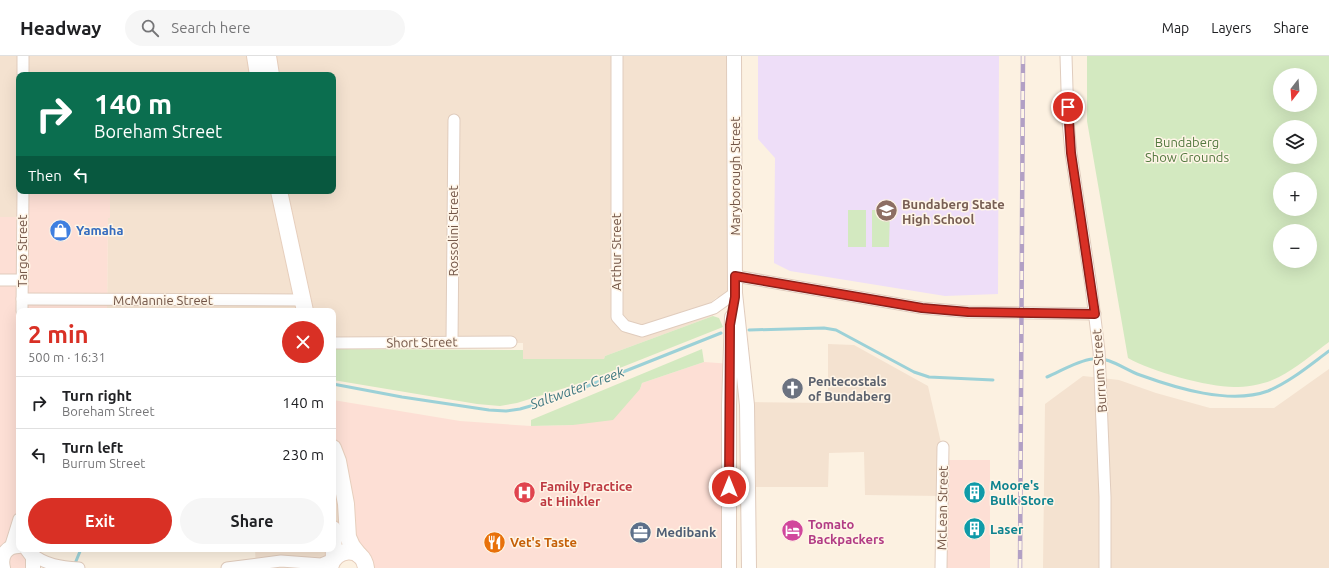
<!DOCTYPE html>
<meta charset="utf-8">
<style>
:root{--surface:#fff;--page:#f6f6f6;--text:#202124;--muted:#757577;--line:#e0e0e0;--accent:#d93025}
body{margin:0;font-family:Ubuntu,sans-serif;background:var(--page);color:var(--text);height:100vh;display:flex;flex-direction:column;font-size:15px;white-space:nowrap}
*{box-sizing:border-box;margin:0}
p{font-size:13px;color:var(--muted)}
.icon{flex:none;width:22px;height:22px;fill:none;stroke:currentColor;stroke-width:2;stroke-linecap:round;stroke-linejoin:round}
.map{position:relative;flex:1;overflow:hidden}
.sheet{position:absolute;left:16px;top:252px;width:320px;height:244px;display:flex;flex-direction:column;background:var(--surface);border-radius:8px;box-shadow:0 4px 16px #0002}
.sheet>*{flex:none}
.hud{position:absolute;left:16px;top:16px;width:320px;height:122px;border-radius:8px;box-shadow:0 4px 16px #0002;background:#0b6e4f;color:#fff;overflow:hidden}
.needle{width:26px;rotate:197deg}
.tools{position:absolute;left:1273px;top:12px;display:grid;gap:8px}
.tools a{display:grid;place-items:center;width:44px;height:44px;border-radius:50%;background:var(--surface);box-shadow:0 4px 16px #0002;font-size:20px}
.pin{position:absolute;display:grid;place-items:center;width:34px;height:34px;color:#fff;margin:-17px;border:2px solid #fff;border-radius:50%;box-shadow:0 1px 4px #0007}
.me{position:absolute;width:44px;margin:-22px;rotate:0deg;stroke-linejoin:round;filter:drop-shadow(0 0 3px #0008)}
.turn{display:flex;align-items:center;gap:14px;height:84px;padding:0 12px;font-size:18px}
.turn .icon{width:52px;height:52px;stroke-width:2.5}
.turn b{display:block;font-size:28px;line-height:34px}
.then{display:flex;align-items:center;height:38px;padding:0 12px;background:#0003;gap:8px;font-size:15px}
.round{display:grid;place-items:center;flex:none;width:42px;height:42px;border-radius:21px;background:var(--page)}
.head{display:flex;align-items:center;justify-content:space-between;height:68px;padding:0 12px}
h1{font-size:24px;font-weight:700;line-height:30px;color:var(--accent)}
.primary-button{display:flex;gap:8px;margin-top:auto;padding:8px 12px}
.primary-button a{flex:1;height:46px;border-radius:24px;background:var(--accent);color:#fff;font-size:16px;font-weight:700;line-height:46px;text-align:center}
.primary-button a+a{background:var(--page);color:var(--text)}
ul{padding:0;list-style:none}
li{display:flex;align-items:center;gap:12px;height:52px;padding:0 12px;border-top:1px solid var(--line)}
li div{flex:1}
li b{display:block;font-size:15px}
li em{font-style:normal}
header{display:flex;align-items:center;gap:24px;box-sizing:border-box;height:56px;padding:0 20px;background:var(--surface);border-bottom:1px solid var(--line)}
header strong{font-size:19px}
nav{display:flex;gap:22px;margin-inline-start:auto;font-size:14px}
.search{width:280px;height:36px;background:var(--page);display:flex;align-items:center;gap:10px;box-sizing:border-box;padding:0 14px;border-radius:22px;color:var(--muted);font-size:15px}
.map>svg:first-child{display:block}
</style>
<header>
<strong>Headway</strong>
<div class="search"><svg class="icon" aria-label="search" viewBox="0 0 24 24"><circle cx="10" cy="10" r="6"/><path d="M15 15l6 6"/></svg>Search here</div>
<nav><a>Map</a><a>Layers</a><a>Share</a></nav>
</header>
<div class="map">
<svg width="1329" height="512" viewBox="0 0 1329 512">
<rect width="100%" height="100%" fill="#fcf1e1"/>
<!-- residential -->
<g fill="#f4e2d0">
<polygon points="0,0 732,0 733,236 716,242 710,247 713,260 605,300 604,303 523,303 523,287 333,288 333,255 107,255 108,162 110,162 110,135 333,135 333,19 19,19 19,135 22,161 0,161"/>
<polygon points="828,288 854,289 928,330 942,391 941,440 865,439 864,396 829,397 828,431 749,431 747,346 828,347"/>
<polygon points="1329,313 1329,512 1043,512 1045,348 1083,320 1119,324 1156,337 1210,352 1274,352"/>
<polygon points="333,423 345,497 332,512 256,512 255,493 333,493"/>
</g>
<!-- commercial -->
<g fill="#fddfd5">
<polygon points="22,135 110,135 110,162 108,162 107,254 19,255 19,493 36,493 36,512 0,512 0,161 22,161"/>
<polygon points="704,306 732,308 730,512 364,512 345,497 333,423 333,344 460,365 531,370 573,369 640,333 642,327"/>
<polygon points="944,404 990,404 990,512 942,512"/>
</g>
<!-- education -->
<polygon fill="#eedef8" points="758,0 999,0 998,238 945,240 790,215 774,207 775,102 758,83"/>
<!-- green -->
<g fill="#d3e9c0" fill-rule="evenodd">
<path d="M1087,0H1329V286C1313,298 1296,312 1279,321C1266,328 1248,331 1234,331C1208,331 1150,315 1128,302L1087,65ZM1280,19H1310V49H1280ZM1280,71H1310V101H1280ZM1280,123H1310V153H1280ZM1280,175H1310V205H1280Z"/>
<rect x="848" y="154" width="18" height="37"/>
<polygon points="872,154 890,154 889,191 872,191"/>
<polygon points="713,260 719,262 723,271 587,325 517,347 500,350 477,348 333,324 333,306 335,305 333,293 523,294 523,303 604,303 605,300"/>
<polygon points="702,293 704,306 642,327 640,333 613,364 573,369 531,370 531,364"/>
</g>
<g fill="none" stroke-linecap="round" stroke-linejoin="round">
<!-- stream -->
<g stroke="#9cd1d7" stroke-width="3">
<polyline points="749,274 824,272 836,274 914,316 929,321 993,324"/>
<path d="M1047,321C1061,315 1077,305 1092,303C1109,300 1125,314 1140,319C1176,332 1230,349 1268,335C1290,326 1310,309 1329,295"/>
<polyline points="333,328 402,341 489,354 506,355 520,353 555,343 721,277"/>
<polyline points="74,510 81,493"/>
</g>
<defs>
<g id="minor">
<polyline points="617,0 617,261 625,270 642,275 714,252 735,237"/>
<polyline points="1066,0 1068,65 1071,97 1091,230 1099,295 1105,441 1105,512"/>
<polyline points="23,19 23,0"/>
<polyline points="735,220 922,252 968,256 1095,258"/>
<polyline points="0,224 22,224"/>
<polyline points="22,243 303,244"/>
<polyline points="22,255 23,135"/>
<polyline points="452,286 454,64"/>
<polyline points="333,287 511,286"/>
<polyline points="10,492 19,463"/>
<path d="M31,497C45,509 61,511 79,512"/>
<polyline points="227,512 281,505 321,508 333,503"/>
<polyline points="941,512 943,391"/>
</g>
<g id="tertiary">
<polyline points="734,0 735,237 747,349 749,512"/>
<polyline points="27,493 33,501 33,512"/>
<path d="M3,512C0,500 6,490 19,490"/>
<polyline points="729,512 729,349 732,261"/>
</g>
<g id="secondary">
<polyline points="255,0 258,19"/>
<polyline points="268,0 271,19"/>
<polyline points="279,135 305,255"/>
<polyline points="333,392 338,405 346,448 348,481 352,490 359,499"/>
<polyline points="333,473 334,502"/>
<path d="M330,512C334,491 363,489 366,512"/>
</g>
</defs>
<!-- minor casing -->
<use href="#minor" stroke="#e0ccbd" stroke-width="13"/>
<!-- tertiary casing -->
<use href="#tertiary" stroke="#e0ccbd" stroke-width="16"/>
<!-- secondary casing -->
<use href="#secondary" stroke="#e7cfbd" stroke-width="18"/>
<!-- minor -->
<use href="#minor" stroke="#fff" stroke-width="11"/>
<!-- tertiary -->
<use href="#tertiary" stroke="#fff" stroke-width="14"/>
<!-- secondary -->
<use href="#secondary" stroke="#fff" stroke-width="16"/>
<defs>
<polyline id="rail" points="1020,512 1023,0"/>
</defs>
<!-- rail casing -->
<use href="#rail" stroke="#b2a0c5" stroke-width="4.5"/>
<!-- rail -->
<use href="#rail" stroke="#fff5e7" stroke-width="3" stroke-dasharray="9" stroke-linecap="butt"/>
</g>
<g fill="none" stroke-linecap="round" stroke-linejoin="round">
<defs>
<polyline id="route" points="729,431 730,269 735,241 735,220 922,252 968,256 1095,258 1071,97 1068,51"/>
</defs>
<!-- route casing -->
<use href="#route" stroke="#8d1f18" stroke-width="10"/>
<!-- route -->
<use href="#route" stroke="#d93025" stroke-width="7"/>
</g>
<!-- icons -->
<defs>
<symbol id="school-disc" viewBox="-11 -11 22 22"><circle r="9.5" fill="#8d6e63" stroke="#fff5e7"/><path d="M0-5L7-2L0 1L-7-2ZM-4 1L0 2.5L4 1V4Q0 6-4 4Z" fill="#fff"/></symbol>
<symbol id="shop-disc" viewBox="-11 -11 22 22"><circle r="9.5" fill="#3f7fe0" stroke="#fff5e7"/><path d="M-5-2.5h2.3a2.7 3.5 0 0 1 5.4 0H5L5.5 6h-11ZM-1.5-2.5h3a1.5 2.3 0 0 0-3 0Z" fill="#fff"/></symbol>
<symbol id="church-disc" viewBox="-11 -11 22 22"><circle r="9.5" fill="#6b7280" stroke="#fff5e7"/><path d="M-1.2-6h2.4v3.5h3.3v2.4h-3.3V6h-2.4V-.1h-3.3v-2.4h3.3Z" fill="#fff"/></symbol>
<symbol id="building-disc" viewBox="-11 -11 22 22"><circle r="9.5" fill="#0f9aa8" stroke="#fff5e7"/><path d="M-4-6H4V6H1V3H-1V6H-4ZM-2.5-4.3h1.7v1.8h-1.7ZM.8-4.3h1.7v1.8H.8ZM-2.5-1h1.7V.8h-1.7ZM.8-1h1.7V.8H.8Z" fill="#fff"/></symbol>
<symbol id="hospital-disc" viewBox="-11 -11 22 22"><circle r="9.5" fill="#e0444e" stroke="#fff5e7"/><path d="M-5-5h3v3.5h4V-5h3V5h-3V1.5h-4V5h-3Z" fill="#fff"/></symbol>
<symbol id="hotel-disc" viewBox="-11 -11 22 22"><circle r="9.5" fill="#d1479c" stroke="#fff5e7"/><path d="M-6-4.5h1.5V1H6V5H4.5V3h-9V5H-6ZM-4 0a1.8 1.8 0 1 1 3.6 0ZM.5 0V-2.5h3Q6-2.5 6 0Z" fill="#fff"/></symbol>
<symbol id="office-disc" viewBox="-11 -11 22 22"><circle r="9.5" fill="#5c6f8a" stroke="#fff5e7"/><path d="M-6-3h4V-5.5h4V-3h4V5H-6ZM-1-4.5V-3h2v-1.5ZM-6 0V1H6V0Z" fill="#fff"/></symbol>
<symbol id="restaurant-disc" viewBox="-11 -11 22 22"><circle r="9.5" fill="#e8710a" stroke="#fff5e7"/><path d="M-5-6h1v4h1v-4h1v4h1v-4h1v5L-1.5 .5V6h-2V.5L-5-1ZM5-6V6H3V1.5H1.5Q1.5-4 5-6Z" fill="#fff"/></symbol>
</defs>
<g fill-rule="evenodd">
<use href="#school-disc" x="874" y="142" width="25" height="25"/>
<use href="#shop-disc" x="48" y="162" width="25" height="25"/>
<use href="#church-disc" x="780" y="320" width="25" height="25"/>
<use href="#building-disc" x="962" y="424" width="25" height="25"/>
<use href="#hospital-disc" x="512" y="424" width="25" height="25"/>
<use href="#building-disc" x="962" y="460" width="25" height="25"/>
<use href="#hotel-disc" x="780" y="462" width="25" height="25"/>
<use href="#office-disc" x="628" y="464" width="25" height="25"/>
<use href="#restaurant-disc" x="482" y="474" width="25" height="25"/>
</g>
<g text-anchor="middle" stroke-width="3" stroke-linejoin="round" paint-order="stroke">
<!-- park labels -->
<g font-size="13" fill="#547940" stroke="#fff5e7">
<text x="1187" y="91">Bundaberg<tspan x="1187" dy="15">Show Grounds</tspan></text>
</g>
<!-- street labels -->
<g font-size="13" fill="#735648" stroke="#fff5e7">
<text transform="translate(735 120) rotate(-90)" y="5">Maryborough Street</text>
<text transform="translate(453 175) rotate(-90)" y="5">Rossolini Street</text>
<text transform="translate(22 195) rotate(-90)" y="5">Targo Street</text>
<text transform="translate(616 196) rotate(-90)" y="5">Arthur Street</text>
<text x="163" y="249">McMannie Street</text>
<text transform="translate(422 286) rotate(-1)" y="5">Short Street</text>
<text transform="translate(1099 315) rotate(-94)" y="5">Burrum Street</text>
<text transform="translate(942 452) rotate(-89)" y="5">McLean Street</text>
</g>
<!-- education labels -->
<g font-size="13" font-weight="bold" fill="#785e54" stroke="#fff5e7" text-anchor="start">
<text x="902" y="153">Bundaberg State<tspan x="902" dy="15">High School</tspan></text>
</g>
<!-- shop labels -->
<g font-size="13" font-weight="bold" fill="#366cbe" stroke="#fff5e7" text-anchor="start">
<text x="76" y="179">Yamaha</text>
</g>
<!-- worship labels -->
<g font-size="13" font-weight="bold" fill="#5b616d" stroke="#fff5e7" text-anchor="start">
<text x="808" y="330">Pentecostals<tspan x="808" dy="15">of Bundaberg</tspan></text>
</g>
<!-- culture labels -->
<g font-size="13" font-weight="bold" fill="#0d838f" stroke="#fff5e7" text-anchor="start">
<text x="990" y="434">Moore's<tspan x="990" dy="15">Bulk Store</tspan></text>
<text x="990" y="478">Laser</text>
</g>
<!-- health labels -->
<g font-size="13" font-weight="bold" fill="#be3a42" stroke="#fff5e7" text-anchor="start">
<text x="540" y="435">Family Practice<tspan x="540" dy="15">at Hinkler</tspan></text>
</g>
<!-- hotel labels -->
<g font-size="13" font-weight="bold" fill="#b23c85" stroke="#fff5e7" text-anchor="start">
<text x="808" y="473">Tomato<tspan x="808" dy="15">Backpackers</tspan></text>
</g>
<!-- service labels -->
<g font-size="13" font-weight="bold" fill="#4e5e75" stroke="#fff5e7" text-anchor="start">
<text x="656" y="481">Medibank</text>
</g>
<!-- food labels -->
<g font-size="13" font-weight="bold" fill="#c56008" stroke="#fff5e7" text-anchor="start">
<text x="510" y="491">Vet's Taste</text>
</g>
<!-- water labels -->
<g font-size="14" font-style="italic" fill="#3f7880" stroke="#fff5e7">
<text transform="translate(577 332) rotate(-20)" y="5">Saltwater Creek</text>
</g>
</g>
</svg>
<div class="tools">
<a><svg class="needle" viewBox="-14 -14 28 28"><path d="M0-13l5 13h-10z" fill="#e53935"/><path d="M0 13l5-13h-10z" fill="#757577"/></svg></a>
<a><svg class="icon" aria-label="layers" viewBox="0 0 24 24"><path d="M12 4l9 5-9 5-9-5zM3 14l9 5 9-5"/></svg></a>
<a>+</a>
<a>−</a>
</div>
<div class="pin" style="left:1068px;top:51px;background:#d93025"><svg class="icon" aria-label="arrive" viewBox="0 0 24 24"><path d="M6 21V4h12l-3 4 3 4H6"/></svg></div>
<svg class="me" style="left:729px;top:431px" viewBox="-20 -20 40 40"><circle r="17" fill="#d93025" stroke="#fff" stroke-width="3"/><path d="M0-11L8 9 0 5-8 9z" fill="#fff"/></svg>
<div class="hud">
<div class="turn"><svg class="icon" aria-label="right" viewBox="0 0 24 24"><path d="M7 20v-9h11M14 6l5 5-5 5"/></svg><div><b>140 m</b>Boreham Street</div></div>
<div class="then">Then<svg class="icon" aria-label="left" viewBox="0 0 24 24"><path d="M17 20v-9H6M10 6l-5 5 5 5"/></svg></div>
</div>
<section class="sheet">
<div class="head"><div><h1>2 min</h1><p>500 m · 16:31</p></div><a class="round" style="background:#d93025;color:#fff"><svg class="icon" aria-label="close" viewBox="0 0 24 24"><path d="M6 6l12 12M18 6L6 18"/></svg></a></div>
<ul>
<li><svg class="icon" aria-label="right" viewBox="0 0 24 24"><path d="M7 20v-9h11M14 6l5 5-5 5"/></svg><div><b>Turn right</b><p>Boreham Street</p></div><em>140 m</em></li>
<li><svg class="icon" aria-label="left" viewBox="0 0 24 24"><path d="M17 20v-9H6M10 6l-5 5 5 5"/></svg><div><b>Turn left</b><p>Burrum Street</p></div><em>230 m</em></li>
</ul>
<div class="primary-button"><a>Exit</a><a>Share</a></div>
</section>
</div>
